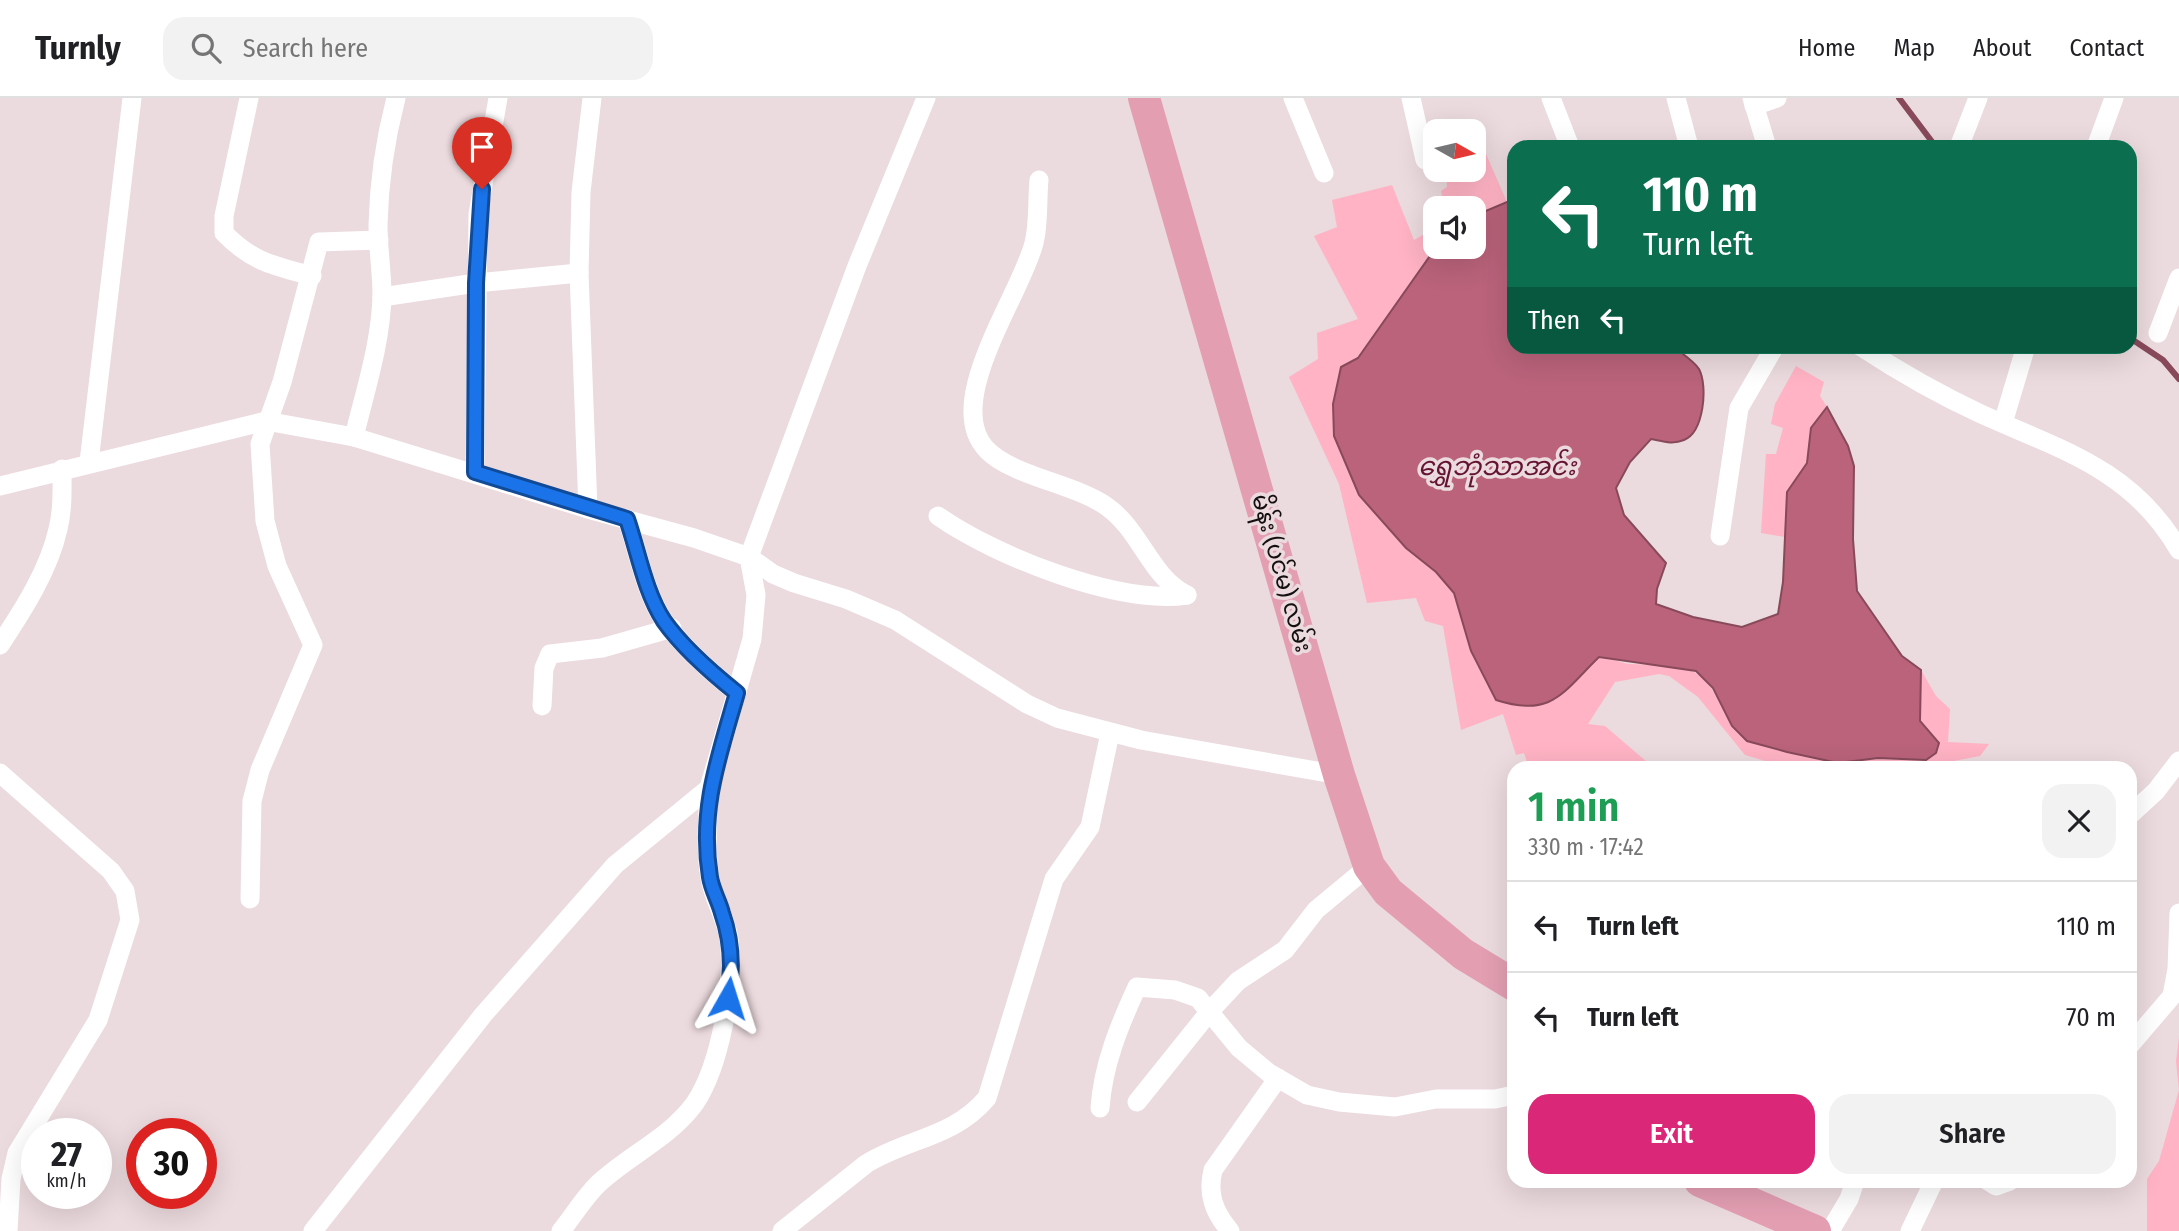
<!DOCTYPE html>
<meta charset="utf-8">
<style>
:root{--surface:#fff;--page:#f2f2f2;--text:#202124;--muted:#757577;--line:#e0e0e0;--accent:#db2777}
body{margin:0;font-family:"Fira Sans Condensed","Noto Sans Myanmar",sans-serif;background:var(--page);color:var(--text);height:100vh;display:flex;flex-direction:column;font-size:26px;white-space:nowrap}
*{box-sizing:border-box;margin:0}
p{font-size:23px;color:var(--muted)}
.icon{flex:none;width:38px;height:38px;fill:none;stroke:currentColor;stroke-width:2;stroke-linecap:round;stroke-linejoin:round}
.map{position:relative;flex:1;overflow:hidden}
.panel{position:absolute;left:1507px;top:663px;width:630px;height:427px;display:flex;flex-direction:column;background:var(--surface);border-radius:21px;box-shadow:0 7px 28px #0002}
.panel>*{flex:none}
.hud{position:absolute;left:1507px;top:42px;width:630px;height:214px;border-radius:21px;box-shadow:0 7px 28px #0002;background:#0b6e4f;color:#fff;overflow:hidden}
.needle{width:46px;rotate:98deg}
.buttons{position:absolute;left:1423px;top:21px;display:grid;gap:14px}
.buttons a{display:grid;place-items:center;width:63px;height:63px;border-radius:14px;background:var(--surface);box-shadow:0 7px 28px #0002;font-size:35px}
.speed{position:absolute;left:21px;top:1020px;display:flex;gap:14px;font-size:35px;font-weight:700;text-align:center}
.speed>*{display:grid;place-content:center;width:91px;height:91px;border-radius:50%;background:var(--surface);box-shadow:0 7px 28px #0002;line-height:1}
.speed small{font-size:18px;font-weight:400}
.speed .limit{border:10px solid #d22;background:#fff;color:#111}
.pin{position:absolute;display:grid;place-items:center;width:60px;height:60px;color:#fff;margin:-72px -30px;border-radius:50% 50% 50% 0;rotate:-45deg;box-shadow:0 0 7px #0007}
.pin .icon{rotate:45deg}
.me{position:absolute;width:77px;margin:-38px;rotate:6deg;stroke-linejoin:round;filter:drop-shadow(0 0 5px #0008)}
.turn{display:flex;align-items:center;gap:24px;height:147px;padding:0 21px;font-size:32px}
.turn .icon{width:91px;height:91px;stroke-width:2.5}
.turn b{display:block;font-size:49px;line-height:60px}
.then{display:flex;align-items:center;height:66px;padding:0 21px;background:#0003;gap:14px;font-size:26px}
.round{display:grid;place-items:center;flex:none;width:74px;height:74px;border-radius:21px;background:var(--page)}
.overview{display:flex;align-items:center;justify-content:space-between;height:119px;padding:0 21px}
h1{font-size:42px;font-weight:600;line-height:52px;color:#1e9e55}
.button{display:flex;gap:14px;margin-top:auto;padding:14px 21px}
.button a{flex:1;height:80px;border-radius:21px;background:var(--accent);color:#fff;font-size:28px;font-weight:600;line-height:80px;text-align:center}
.button a+a{background:var(--page);color:var(--text)}
ul{padding:0;list-style:none}
li{display:flex;align-items:center;gap:21px;height:91px;padding:0 21px;border-top:2px solid var(--line)}
li div{flex:1}
li b{display:block;font-size:26px}
li em{font-style:normal}
header{display:flex;align-items:center;gap:42px;box-sizing:border-box;height:98px;padding:0 35px;background:var(--surface);border-bottom:2px solid var(--line)}
header strong{font-size:33px}
nav{display:flex;gap:38px;margin-inline-start:auto;font-size:24px}
.search{width:490px;height:63px;background:var(--page);display:flex;align-items:center;gap:18px;box-sizing:border-box;padding:0 24px;border-radius:21px;color:var(--muted);font-size:26px}
.map>svg:first-child{display:block}
</style>
<header>
<strong>Turnly</strong>
<div class="search"><svg class="icon" aria-label="search" viewBox="0 0 24 24"><circle cx="10" cy="10" r="6"/><path d="M15 15l6 6"/></svg>Search here</div>
<nav><a>Home</a><a>Map</a><a>About</a><a>Contact</a></nav>
</header>
<div class="map">
<svg width="2179" height="1133" viewBox="0 0 2179 1133">
<rect width="100%" height="100%" fill="#ebdade"/>
<!-- green -->
<g fill="#ffb3c4">
<polygon points="1486,56 1507,104 1474,118 1474,110 1445,110 1441,93 1447,89 1446,72 1474,72 1474,60"/>
<path d="M1392,87L1414,142L1435,130V149H1439L1358,260L1341,269L1334,338L1359,397L1406,450L1436,474L1454,495L1471,553L1555,602L1599,559C1611,559 1619,565 1630,566C1698,569 1701,565 1732,628L1838,665L1878,660L1926,662L1935,655L1920,624L1921,572L1936,598L1950,611L1948,644L1989,646L1980,658L1917,670H1789L1745,657L1698,599L1669,578L1659,576L1615,584L1588,626L1605,628L1654,670H1529L1524,655L1516,657L1503,616L1461,632L1443,528L1425,523L1416,500L1367,505L1339,386L1289,279L1318,261L1317,235L1358,221L1314,138L1337,129L1332,102Z"/>
<polygon points="1796,268 1824,284 1820,298 1827,309 1811,330 1807,365 1787,394 1785,439 1761,435 1766,356 1776,356 1783,330 1771,326 1775,306"/>
<polygon points="2179,940 2179,1133 2147,1133 2147,1081 2159,1063 2179,992 2176,963"/>
</g>
<!-- water -->
<path fill="#ba637b" stroke="#884a5b" stroke-width="2" d="M1507,104H1514V248L1674,249C1681,255 1694,263 1699,271C1708,288 1704,334 1684,342C1672,347 1662,343 1651,341L1630,364L1616,390L1624,417L1666,465L1657,491L1656,506L1693,519L1742,529L1778,516L1783,484L1787,394L1807,365L1811,330L1827,309L1848,348L1854,368L1853,441L1857,493L1902,558L1921,572L1920,623L1939,645L1936,655L1926,662L1878,660L1838,665L1787,654L1747,643L1732,628L1713,590L1696,573L1599,559C1562,595 1552,620 1496,602L1471,553L1454,495L1436,474L1406,450L1359,397L1334,338L1333,306L1341,269L1358,260L1432,155L1439,149H1474V118Z"/>
<g fill="none" stroke-linecap="round" stroke-linejoin="round">
<!-- stream -->
<g stroke="#884a5b" stroke-width="6">
<polyline points="1899,0 1936,49"/>
<polyline points="2130,240 2163,262 2179,281"/>
</g>
<!-- street -->
<g stroke="#fff" stroke-width="19">
<path d="M249,0L224,118V135C252,164 275,168 312,178"/>
<polyline points="1293,0 1324,75"/>
<polyline points="1411,0 1425,62"/>
<polyline points="1551,0 1570,49"/>
<polyline points="1676,0 1689,49"/>
<polyline points="1752,0 1767,49"/>
<polyline points="1754,8 1777,0"/>
<polyline points="1959,49 1978,0"/>
<polyline points="2096,49 2114,0"/>
<path d="M1039,82C1037,102 1039,125 1034,145C1021,197 941,305 987,352C1012,378 1075,386 1106,408C1141,432 1150,479 1187,497"/>
<polyline points="382,199 476,185 579,175"/>
<polyline points="2158,235 2179,180"/>
<path d="M1860,248C1898,273 1940,297 1981,316C2061,352 2132,371 2179,452"/>
<polyline points="2003,325 2026,248"/>
<path d="M354,339C365,293 381,245 382,197C382,174 378,151 378,127C379,83 385,42 396,0"/>
<polyline points="89,364 132,0"/>
<polyline points="475,374 478,116 498,0"/>
<polyline points="0,388 266,323 354,339 588,411 694,440 749,459 773,476 794,485 846,501 895,522 1027,606 1057,620 1141,642 1339,677"/>
<polyline points="588,411 579,175 581,94 592,0"/>
<path d="M938,418C995,458 1118,507 1187,497"/>
<path d="M627,421C638,454 645,494 664,523C683,550 712,575 737,595"/>
<polyline points="1720,438 1739,310 1775,248"/>
<path d="M0,547C23,512 49,472 58,431C63,411 62,391 62,371"/>
<polyline points="542,608 544,570 550,556 602,550 672,530"/>
<polyline points="0,675 111,773 125,793 130,822 98,922 17,1055 11,1081 8,1133"/>
<polyline points="2130,717 2156,693 2179,663"/>
<polyline points="250,801 252,703 260,672 313,547 277,468 265,423 260,346 282,284 319,144 379,142"/>
<polyline points="2130,947 2172,898 2177,871 2179,815"/>
<polyline points="1137,1004 1210,913 1238,883 1285,852 1316,812 1369,768"/>
<path d="M1100,1010C1103,967 1119,928 1137,889L1175,892L1198,900L1239,950L1269,975L1307,997L1339,1004L1395,1009L1436,1001H1495L1514,997"/>
<polyline points="1988,1083 1996,1088 2010,1083"/>
<polyline points="313,1133 483,917 615,767 709,690 752,541 756,497 749,459 857,168 926,0"/>
<path d="M561,1133C573,1118 584,1100 597,1087C627,1058 670,1040 695,1005C720,968 735,885 729,841C726,819 713,801 710,780C705,750 708,719 709,690"/>
<path d="M782,1133L866,1066C908,1040 953,1040 987,1000L1054,781L1090,729L1110,635"/>
<path d="M1230,1133C1214,1114 1207,1096 1213,1072L1278,980"/>
<polyline points="1830,1133 1849,1101 1855,1083"/>
<polyline points="1910,1133 1934,1083"/>
</g>
<!-- primary -->
<g stroke="#e39eb2" stroke-width="32">
<polyline points="1144,0 1339,677 1369,768 1388,794 1463,856 1514,887"/>
<polyline points="1700,1083 1815,1133"/>
</g>
</g>
<g fill="none" stroke-linecap="round" stroke-linejoin="round">
<defs>
<path id="route" d="M482,91L476,185L475,374L627,421C638,453 645,494 664,523C683,550 712,575 737,595C719,658 699,712 710,779C712,792 719,803 722,815C732,843 733,871 728,900"/>
</defs>
<!-- route casing -->
<use href="#route" stroke="#114b97" stroke-width="18"/>
<!-- route -->
<use href="#route" stroke="#1a73e8" stroke-width="12"/>
</g>
<g text-anchor="middle" stroke-width="7" stroke-linejoin="round" paint-order="stroke">
<!-- street labels -->
<g font-size="24" fill="#140f10" stroke="#ebdade">
<text transform="translate(1282 475) rotate(74)" y="8">မိန်း (ပင်မ) လမ်း</text>
</g>
<!-- water labels -->
<g font-size="26" font-style="italic" fill="#641431" stroke="#ebdade">
<text x="1497" y="377">ရွှေဘုံသာအင်း</text>
</g>
</g>
</svg>
<div class="buttons">
<a><svg class="needle" viewBox="-14 -14 28 28"><path d="M0-13l5 13h-10z" fill="#e53935"/><path d="M0 13l5-13h-10z" fill="#757577"/></svg></a>
<a><svg class="icon" aria-label="sound" viewBox="0 0 24 24"><path d="M4 9h4l5-4v14l-5-4H4zM17 9q2 3 0 6"/></svg></a>
</div>
<div class="speed"><div>27<small>km/h</small></div><div class="limit">30</div></div>
<div class="pin" style="left:482px;top:91px;background:#d93025"><svg class="icon" aria-label="arrive" viewBox="0 0 24 24"><path d="M6 21V4h12l-3 4 3 4H6"/></svg></div>
<svg class="me" style="left:728px;top:900px" viewBox="-20 -20 40 40"><path d="M0-17L14 15 0 8-14 15z" fill="#1a73e8" stroke="#fff" stroke-width="4"/></svg>
<div class="hud">
<div class="turn"><svg class="icon" aria-label="left" viewBox="0 0 24 24"><path d="M17 20v-9H6M10 6l-5 5 5 5"/></svg><div><b>110 m</b>Turn left</div></div>
<div class="then">Then<svg class="icon" aria-label="left" viewBox="0 0 24 24"><path d="M17 20v-9H6M10 6l-5 5 5 5"/></svg></div>
</div>
<section class="panel">
<div class="overview"><div><h1>1 min</h1><p>330 m · 17:42</p></div><a class="round"><svg class="icon" aria-label="close" viewBox="0 0 24 24"><path d="M6 6l12 12M18 6L6 18"/></svg></a></div>
<ul>
<li><svg class="icon" aria-label="left" viewBox="0 0 24 24"><path d="M17 20v-9H6M10 6l-5 5 5 5"/></svg><div><b>Turn left</b></div><em>110 m</em></li>
<li><svg class="icon" aria-label="left" viewBox="0 0 24 24"><path d="M17 20v-9H6M10 6l-5 5 5 5"/></svg><div><b>Turn left</b></div><em>70 m</em></li>
</ul>
<div class="button"><a>Exit</a><a>Share</a></div>
</section>
</div>
